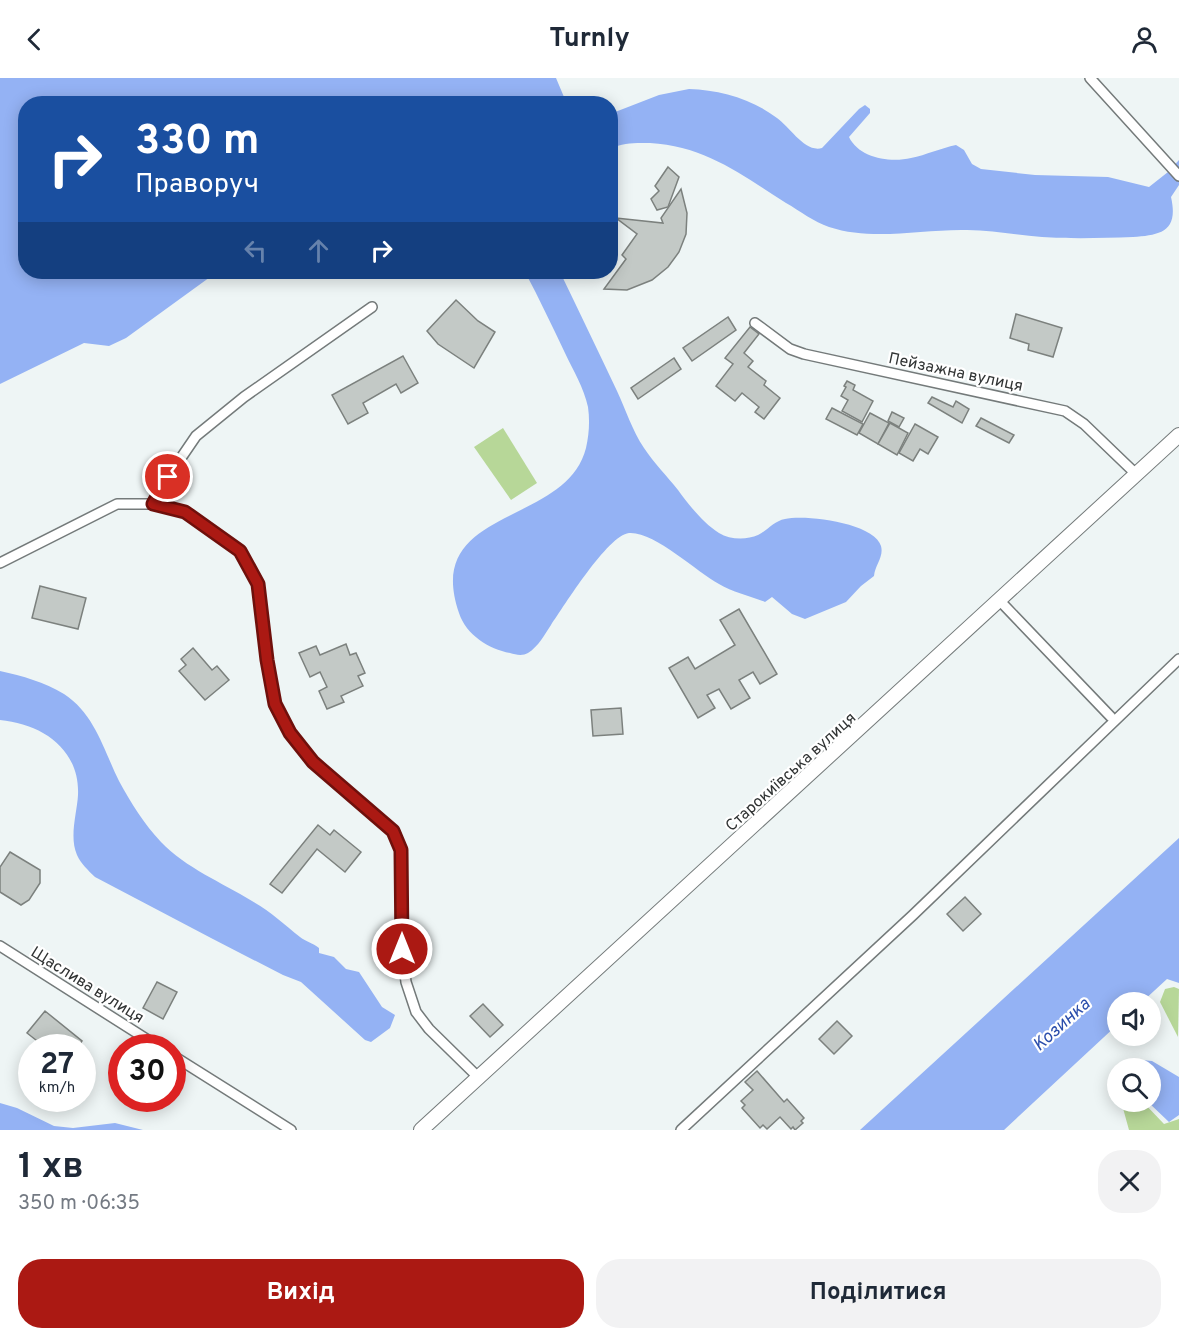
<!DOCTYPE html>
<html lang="uk">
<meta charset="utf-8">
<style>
:root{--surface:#fff;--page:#f2f2f3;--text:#1f2937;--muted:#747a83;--accent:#ab1913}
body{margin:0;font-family:Overpass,sans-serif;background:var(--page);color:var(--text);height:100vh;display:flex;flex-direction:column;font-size:22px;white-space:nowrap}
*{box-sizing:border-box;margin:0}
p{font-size:20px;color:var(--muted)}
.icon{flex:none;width:33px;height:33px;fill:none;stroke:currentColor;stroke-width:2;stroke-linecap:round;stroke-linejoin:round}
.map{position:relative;height:1052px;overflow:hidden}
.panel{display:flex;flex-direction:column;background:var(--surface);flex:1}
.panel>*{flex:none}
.guide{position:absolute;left:18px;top:18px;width:600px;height:183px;border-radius:24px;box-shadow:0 3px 15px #0003;background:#1a4fa0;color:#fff;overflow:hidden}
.tools{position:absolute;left:1107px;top:914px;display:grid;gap:12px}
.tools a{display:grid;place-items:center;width:54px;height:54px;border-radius:50%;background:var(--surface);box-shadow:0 3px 15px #0003;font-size:30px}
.speed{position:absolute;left:18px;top:956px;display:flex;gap:12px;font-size:30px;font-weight:700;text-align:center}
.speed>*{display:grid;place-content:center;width:78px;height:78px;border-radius:50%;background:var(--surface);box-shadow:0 3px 15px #0003;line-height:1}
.speed small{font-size:15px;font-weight:400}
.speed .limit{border:9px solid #d22;background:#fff;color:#111}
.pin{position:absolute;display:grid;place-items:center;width:51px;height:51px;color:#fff;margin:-26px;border:3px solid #fff;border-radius:50%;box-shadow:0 2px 6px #0007}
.me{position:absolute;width:66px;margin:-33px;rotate:0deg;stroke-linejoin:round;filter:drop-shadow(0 0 4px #0008)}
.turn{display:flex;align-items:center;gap:21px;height:126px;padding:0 18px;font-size:27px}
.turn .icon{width:78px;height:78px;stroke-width:2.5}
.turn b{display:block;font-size:42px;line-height:51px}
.lanes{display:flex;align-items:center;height:57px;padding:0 18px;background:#0003;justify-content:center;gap:30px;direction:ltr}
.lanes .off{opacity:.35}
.round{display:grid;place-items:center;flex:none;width:63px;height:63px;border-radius:24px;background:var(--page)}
.overview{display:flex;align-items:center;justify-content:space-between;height:102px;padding:0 18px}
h1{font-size:36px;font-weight:700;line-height:45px}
.action{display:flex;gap:12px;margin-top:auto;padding:12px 18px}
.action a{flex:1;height:69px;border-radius:24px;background:var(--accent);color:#fff;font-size:24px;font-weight:700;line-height:69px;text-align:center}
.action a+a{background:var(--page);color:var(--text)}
header{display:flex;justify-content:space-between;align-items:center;height:78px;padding:0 18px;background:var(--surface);font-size:27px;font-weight:700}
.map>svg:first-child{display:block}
</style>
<header><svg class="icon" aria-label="back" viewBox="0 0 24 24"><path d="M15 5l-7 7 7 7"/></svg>Turnly<svg class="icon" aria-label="person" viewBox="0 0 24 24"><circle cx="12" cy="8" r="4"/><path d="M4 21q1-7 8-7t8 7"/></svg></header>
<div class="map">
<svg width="1179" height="1052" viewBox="0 0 1179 1052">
<rect width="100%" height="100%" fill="#eef5f5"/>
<!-- green -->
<g fill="#b7d798">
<polygon points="503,350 537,405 511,422 474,369"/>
<polygon points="1174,909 1179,911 1178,959 1160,924 1165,911"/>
<polygon points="1121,1023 1142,1023 1164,1046 1179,1041 1179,1052 1129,1052"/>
</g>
<!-- water -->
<g fill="#94b2f4">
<polygon points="0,0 556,0 564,19 569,25 26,26 26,194 217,194 126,260 109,268 84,265 0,306"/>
<path d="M689,11C720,12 752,21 777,40C790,49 805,75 822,70L859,31L865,27L870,31V35L849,59C859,80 890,85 911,80C926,77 941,70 956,67L964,72L972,86L981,91L1035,97L1108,99L1149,109L1168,94L1179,82V107L1171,119C1179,154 1160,157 1133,159C1103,160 1072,161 1042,159C1015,157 988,151 961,152C917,152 872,163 829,149C814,144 800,133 786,125C742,97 705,68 650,65C637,65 623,64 611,71L610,36L659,17Z"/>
<path d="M525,194H560C579,233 598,273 617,313C626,332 632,352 644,370C654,385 667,398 678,412C689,427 703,445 719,455C730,462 747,462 758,457C768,452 774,443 785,441C805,436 875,445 881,468C884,479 875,487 874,498L861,508L846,524L805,541L792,536L772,519L765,524C750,518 732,514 719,506C697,494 654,453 629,455C608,457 564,528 551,547C545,556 538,569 528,575C523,578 516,577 510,575C489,571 466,557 459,535C422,428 566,449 586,370C589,357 590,343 588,329C584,310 573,292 565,275C552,248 539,220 525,194Z"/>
<path d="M0,593C23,598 44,604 64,616C95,636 104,673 119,703C131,725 144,746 161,764C186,790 221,804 252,823C270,833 284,846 300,859C305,863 313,865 319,870V875L334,879L346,891L359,894L382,929L395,937L390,950L371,964L365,962L301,904L283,897L211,860L95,799C88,792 81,786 77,777C69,759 77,735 78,717C80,671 42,646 0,642Z"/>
<polygon points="1179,760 1179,905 1167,901 1142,924 1118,924 1117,947 1004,1052 860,1052"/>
<polygon points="1131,981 1152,983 1179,999 1179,1037 1169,1044 1148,1024 1150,1023 1150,990 1131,990"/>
<polygon points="0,1025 17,1030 54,1048 73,1050 115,1045 143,1052 0,1052"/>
</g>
<!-- building -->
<g fill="#c3c9c6" stroke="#7c817e" stroke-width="1.5">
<polygon points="668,89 679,99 668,129 657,132 651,121 659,113 655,108"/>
<polygon points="681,111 687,135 686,156 679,174 668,189 652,202 627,212 604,211 626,181 622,177 637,156 616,140 663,145 661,140"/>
<polygon points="456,222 478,243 495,254 474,290 438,266 427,253"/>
<polygon points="1016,236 1062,250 1053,279 1028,272 1029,266 1010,260"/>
<polygon points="728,239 736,252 692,283 683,270"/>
<polygon points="750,249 759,256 744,275 753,283 748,289 766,303 764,307 780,320 764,341 755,334 759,329 742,315 735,323 716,308 733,286 725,280"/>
<polygon points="403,278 418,305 401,315 396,306 363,325 368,335 348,346 332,317"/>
<polygon points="674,280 681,291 638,321 631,310"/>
<polygon points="847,303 855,307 853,312 873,323 862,344 842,333 848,322 841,318 846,309 844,308"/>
<polygon points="932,319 953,329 956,323 969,331 962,345 928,325"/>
<polygon points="832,330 863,346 857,357 826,341"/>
<polygon points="892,334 904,340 899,349 888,343"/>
<polygon points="870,335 889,345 878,366 859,355"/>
<polygon points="981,340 1014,357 1009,365 976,348"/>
<polygon points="890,345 908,355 897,377 878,366"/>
<polygon points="915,346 938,359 928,376 920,371 913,383 899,375"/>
<polygon points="40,508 86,520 78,551 32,540"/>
<polygon points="739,531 777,596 760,606 753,594 739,602 750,620 731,631 719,611 707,617 715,630 698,640 669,590 688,579 695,591 735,567 720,542"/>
<polygon points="346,566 350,577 356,575 365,595 358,598 363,608 341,618 344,624 327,631 319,613 327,609 320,594 310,599 299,575 316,568 320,577"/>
<polygon points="193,570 212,592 217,588 229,602 205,622 179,593 186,587 181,581"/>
<polygon points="621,630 623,656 593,658 591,632"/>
<polygon points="318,747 330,757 334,752 361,774 345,794 317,771 282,815 270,806"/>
<polygon points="10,774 40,792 40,805 29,822 21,827 0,814 0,789"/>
<polygon points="965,819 981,836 963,853 947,836"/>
<polygon points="157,904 177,914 163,941 143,930"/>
<polygon points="483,926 503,947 490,959 470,938"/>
<polygon points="45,933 82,963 78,969 41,969 41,966 27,955"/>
<polygon points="837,943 852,958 834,976 819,961"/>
<polygon points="757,993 784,1024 787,1021 804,1040 801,1043 803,1045 795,1052 793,1049 791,1051 780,1039 767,1051 763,1047 760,1050 742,1030 745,1027 741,1023 753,1012 745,1004"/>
</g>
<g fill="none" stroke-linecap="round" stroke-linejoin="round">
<defs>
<g id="street">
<polyline points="1090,0 1179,98"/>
<polyline points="755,245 790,271 804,276 1065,333 1084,346 1136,396"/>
<polyline points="153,426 168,399 196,358 244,319 372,229"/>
<polyline points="0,485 117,426 153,426 185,434 239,473 258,506 267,582 275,626 290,655 313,684 392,753 401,772 402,871 406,904 416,934 429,951 479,1000"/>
<polyline points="1000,523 1111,639"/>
<polyline points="0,868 159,969"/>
<polyline points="172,977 291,1052"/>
<polyline points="681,1052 913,837 1179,581"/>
</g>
<polyline id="secondary" points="421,1052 1179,357"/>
</defs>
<!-- street casing -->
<use href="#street" stroke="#747a7a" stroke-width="12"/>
<!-- secondary casing -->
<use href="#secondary" stroke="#747a7a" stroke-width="16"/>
<!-- street -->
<use href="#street" stroke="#fff" stroke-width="9"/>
<!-- secondary -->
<use href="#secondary" stroke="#fff" stroke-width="14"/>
</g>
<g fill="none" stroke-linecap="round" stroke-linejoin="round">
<defs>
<polyline id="route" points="168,399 153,426 185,434 240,473 258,506 267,582 275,626 290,655 313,684 393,753 401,772 402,871"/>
</defs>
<!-- route casing -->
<use href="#route" stroke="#6f100c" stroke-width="15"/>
<!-- route -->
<use href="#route" stroke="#ab1913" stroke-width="10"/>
</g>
<g text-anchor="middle" stroke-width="4.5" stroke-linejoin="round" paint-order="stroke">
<!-- street labels -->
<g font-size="16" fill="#313434" stroke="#fff">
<text transform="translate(956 293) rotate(12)" y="6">Пейзажна вулиця</text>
<text transform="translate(790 693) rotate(-42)" y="6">Старокиївська вулиця</text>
<text transform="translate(88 906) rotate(32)" y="6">Щаслива вулиця</text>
</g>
<!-- water labels -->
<g font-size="18" font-style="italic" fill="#2b4eac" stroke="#fff">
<text transform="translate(1061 946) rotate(-42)" y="6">Козинка</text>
</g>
</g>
</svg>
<div class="tools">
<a><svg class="icon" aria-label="sound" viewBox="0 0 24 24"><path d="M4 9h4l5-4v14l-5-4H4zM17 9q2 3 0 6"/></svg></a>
<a><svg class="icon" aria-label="search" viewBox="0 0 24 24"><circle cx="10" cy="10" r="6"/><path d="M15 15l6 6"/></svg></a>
</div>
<div class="speed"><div>27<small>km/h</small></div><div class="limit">30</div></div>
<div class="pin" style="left:168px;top:399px;background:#d93025"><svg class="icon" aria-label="arrive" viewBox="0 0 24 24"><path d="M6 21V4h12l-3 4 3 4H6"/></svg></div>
<svg class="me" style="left:402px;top:871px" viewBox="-20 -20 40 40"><circle r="17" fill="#ab1913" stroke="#fff" stroke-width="3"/><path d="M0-11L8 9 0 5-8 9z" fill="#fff"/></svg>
<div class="guide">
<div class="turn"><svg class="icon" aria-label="right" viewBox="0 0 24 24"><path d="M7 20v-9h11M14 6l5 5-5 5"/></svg><div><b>330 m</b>Праворуч</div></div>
<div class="lanes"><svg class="icon off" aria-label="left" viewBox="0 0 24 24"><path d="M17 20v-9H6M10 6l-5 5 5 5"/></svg><svg class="icon off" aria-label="ahead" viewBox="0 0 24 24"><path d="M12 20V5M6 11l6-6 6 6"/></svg><svg class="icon" aria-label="right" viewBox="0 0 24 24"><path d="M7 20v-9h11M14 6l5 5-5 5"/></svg></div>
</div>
</div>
<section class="panel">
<div class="overview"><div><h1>1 хв</h1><p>350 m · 06:35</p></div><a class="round"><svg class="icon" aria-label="close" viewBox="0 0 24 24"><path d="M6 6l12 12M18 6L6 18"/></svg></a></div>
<div class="action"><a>Вихід</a><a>Поділитися</a></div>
</section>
